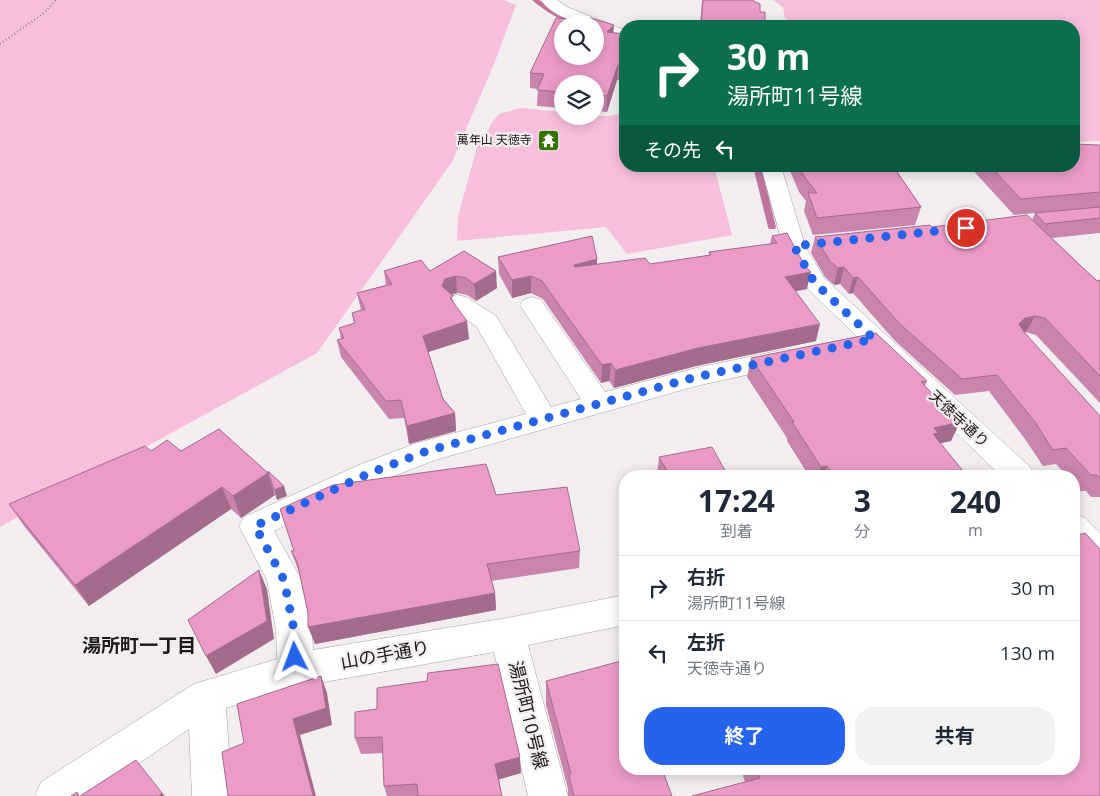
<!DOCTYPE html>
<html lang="ja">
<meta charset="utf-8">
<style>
:root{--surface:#fff;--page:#f2f2f3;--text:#1f2937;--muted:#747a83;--line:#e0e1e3;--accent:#2563eb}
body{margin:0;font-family:"Open Sans","Noto Sans JP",sans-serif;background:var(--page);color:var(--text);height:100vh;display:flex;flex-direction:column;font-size:19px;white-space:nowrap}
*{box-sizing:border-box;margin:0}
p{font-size:16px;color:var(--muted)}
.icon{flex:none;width:28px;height:28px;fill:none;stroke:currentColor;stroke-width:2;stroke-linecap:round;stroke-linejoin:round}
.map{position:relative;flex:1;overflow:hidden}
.panel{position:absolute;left:619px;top:470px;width:461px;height:305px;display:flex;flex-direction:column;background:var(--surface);border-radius:20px;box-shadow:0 2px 12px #0003}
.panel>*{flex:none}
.banner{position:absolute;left:619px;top:20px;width:461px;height:152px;border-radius:20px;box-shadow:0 2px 12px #0003;background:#0b6e4f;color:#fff;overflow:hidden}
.controls{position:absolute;left:554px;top:15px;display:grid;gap:10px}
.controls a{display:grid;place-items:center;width:50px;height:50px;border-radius:50%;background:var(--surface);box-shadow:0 2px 12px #0003;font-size:25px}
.pin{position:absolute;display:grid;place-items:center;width:42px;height:42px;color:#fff;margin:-21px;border:2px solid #fff;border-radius:50%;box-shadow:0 1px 5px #0007}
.me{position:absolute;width:55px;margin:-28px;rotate:357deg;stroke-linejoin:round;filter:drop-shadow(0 0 4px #0008)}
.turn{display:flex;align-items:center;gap:18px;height:105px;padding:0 25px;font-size:22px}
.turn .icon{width:65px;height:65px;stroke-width:2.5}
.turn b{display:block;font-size:35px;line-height:42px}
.then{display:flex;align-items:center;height:48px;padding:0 25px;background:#0003;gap:10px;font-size:19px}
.eta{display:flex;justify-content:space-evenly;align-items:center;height:85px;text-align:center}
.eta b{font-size:30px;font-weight:700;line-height:35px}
.cta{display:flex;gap:10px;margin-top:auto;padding:10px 25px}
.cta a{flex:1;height:58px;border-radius:20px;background:var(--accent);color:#fff;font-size:20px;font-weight:700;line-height:58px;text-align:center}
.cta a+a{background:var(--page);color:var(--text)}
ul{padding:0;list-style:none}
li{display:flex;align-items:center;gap:15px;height:65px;padding:0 25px;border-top:1px solid var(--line)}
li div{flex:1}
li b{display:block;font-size:19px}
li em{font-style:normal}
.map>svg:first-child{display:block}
</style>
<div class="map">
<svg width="1100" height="796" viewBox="0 0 1100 796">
<rect width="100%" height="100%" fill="#f2edef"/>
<!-- green -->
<g fill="#f8bfdd">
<polygon points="0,0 504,0 516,5 494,64 452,162 317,353 0,527"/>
<polygon points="773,0 1100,0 1100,141 1074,142 1074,26 795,26 785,18 783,7"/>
<polygon points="521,108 562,112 562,116 608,116 625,113 625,166 714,166 732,235 627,254 606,227 457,241 458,216 477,147 486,135 492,122 499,114"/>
</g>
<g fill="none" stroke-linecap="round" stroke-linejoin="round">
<!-- stream -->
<g fill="#c174a0" fill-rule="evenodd">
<path d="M532,0H539L555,11L581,24C564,24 545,11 532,0Z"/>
<polygon points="753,166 761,166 776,227 775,229 769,229 768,227"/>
</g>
<defs>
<g id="minor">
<path d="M541,0H557L567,7L625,30V40L595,29V24C577,24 552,16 541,0Z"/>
<polygon points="761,166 781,166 805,246 824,278 1031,468 1035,476 1001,476 806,287 783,246"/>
<polygon points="457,295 466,297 496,316 551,407 581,399 520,305 523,300 532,297 541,300 605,392 696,368 787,349 796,352 800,358 796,364 696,386 435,460 381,481 274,531 301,579 312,630 313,650 507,618 625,595 625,625 528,645 568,796 528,796 494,652 296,687 226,708 232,796 192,796 189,729 91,796 35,796 41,782 194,684 277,659 276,630 267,580 239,526 244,517 359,465 417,443 526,414 477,327 448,307 445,302 448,297"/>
<polygon points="1074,514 1085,518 1100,533 1100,568 1088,565 1074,548"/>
</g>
</defs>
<!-- minor casing -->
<use href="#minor" stroke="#a59fa2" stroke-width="1"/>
<!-- path -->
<polyline stroke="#898687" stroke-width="2" stroke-dasharray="1 2.5" stroke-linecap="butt" points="0,44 44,13 56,0"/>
<!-- minor -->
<use href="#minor" fill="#fff" fill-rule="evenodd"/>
</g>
<!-- wall -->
<g fill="#ca85ac">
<polygon points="702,0 752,0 760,12 765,26 700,26"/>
<polygon points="613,33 625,34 625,81 617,80 607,112 595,111 595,84 562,84 562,108 537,106 538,89 530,88 530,73"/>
<polygon points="1100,145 1100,207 1014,215 969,166 1074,166"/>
<polygon points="788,166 897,166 896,170 921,207 915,225 813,235 804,211 806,201 799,192"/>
<polygon points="898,166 926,166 924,172"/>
<polygon points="1100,207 1100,233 1099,233 1052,238 1097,281 1100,280 1100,403 1036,335 1026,332 1024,333 1100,416 1100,497 1091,497 1086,491 1080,491 1074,484 1074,476 1067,476 1056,464 1043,466 1025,439 989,391 955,395 894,340 853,293 849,294 840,284 834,285 825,277 811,253 815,237 932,227 1032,220 1035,213"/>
<polygon points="787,233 807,289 796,291 816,341 696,366 614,388 609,381 601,383 543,299 531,293 512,298 499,274 498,257 597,264 650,264 709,255 709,252 770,244 772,236"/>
<polygon points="464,251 497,288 476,301 467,295 457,293 451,295 469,339 428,352 443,399 455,413 456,431 409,444 404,418 389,419 341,357 337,340 341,339 339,328 354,323 352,313 361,310 357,293 386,285 384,271 430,271"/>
<polygon points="751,358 927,381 925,386 960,422 951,441 940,443 967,476 809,476 787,441 787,438 747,377"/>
<polygon points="151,451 181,451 268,473 275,495 241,518 231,509 89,606 24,526 9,504"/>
<polygon points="659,457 728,476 659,476 657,474"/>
<polygon points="496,495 580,551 579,568 491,581 495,593 496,610 315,644 299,572 291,551"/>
<polygon points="546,681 625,769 672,796 568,796 568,789 546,705"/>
<polygon points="355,712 521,773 499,779 502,796 387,796 384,786 383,753 361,754 355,738"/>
<polygon points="741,769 1074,769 1100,796 745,782"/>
</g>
<!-- shaded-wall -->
<g fill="#a46c8c">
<polygon points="614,25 613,39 607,32"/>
<polygon points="618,65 617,80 607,112 607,96"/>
<polygon points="597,259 597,276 573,282 574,265"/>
<polygon points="844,267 840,284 834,285 838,268"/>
<polygon points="496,271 497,288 476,301 474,284"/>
<polygon points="811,272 807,289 781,294 785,277"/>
<polygon points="456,276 457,293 446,296 442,286 445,279"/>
<polygon points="531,276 531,293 512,298 512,280"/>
<polygon points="858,277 853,293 849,294 853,278"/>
<polygon points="1035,316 1026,332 1017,334 1019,324 1025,318"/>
<polygon points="467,321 469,339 425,353 423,336"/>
<polygon points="820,324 816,341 696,366 614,388 615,370 698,348"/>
<polygon points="611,363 609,381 601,383 602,365"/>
<polygon points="455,413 456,431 409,444 407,426"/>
<polygon points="960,422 951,441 933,445 934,428"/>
<polygon points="827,466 824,476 818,476 821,467"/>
<polygon points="268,473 275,495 241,518 233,496"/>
<polygon points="284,486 287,496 277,500 274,490"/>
<polygon points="222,487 231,509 89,606 75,585"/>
<polygon points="259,570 267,589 274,639 216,674 206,656"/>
<polygon points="495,593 496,610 315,644 308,627"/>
<polygon points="321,676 327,693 332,725 300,735 316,796 313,796 293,719"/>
<polygon points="520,757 521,773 497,780 495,764"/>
<polygon points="162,793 165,796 159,796"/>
</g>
<!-- building -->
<g fill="#eb9bc8" stroke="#a46c8c" fill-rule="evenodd">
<polygon points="703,0 752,0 760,4 760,12 765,12 765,26 701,26"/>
<path d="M573,17L591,18L614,25L607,32L625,34V65H618L607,96L595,95V84H562V92L537,90L544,74L530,73L556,18L567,19ZM562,24H595V56H562Z"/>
<polygon points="1074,144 1100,145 1100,192 1021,199 990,166 1074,166"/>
<polygon points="799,166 893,166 921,207 817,218 808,193 817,193 803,175"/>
<polygon points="1100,207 1100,218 1045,224 1035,213"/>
<polygon points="1027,215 1097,281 1100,280 1100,376 1045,318 1035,316 1025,318 1019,324 1024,332 1100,416 1100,478 1097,475 1091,475 1066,448 1053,450 1035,422 997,375 962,379 900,324 858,277 853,278 844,267 838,268 830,261 815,237 930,225 932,227"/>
<polygon points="787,233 805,266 811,272 785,277 820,324 698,348 615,370 611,363 602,365 542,281 531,276 512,280 498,257 592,236 597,259 574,265 575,267 645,258 650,264 711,255 709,252 777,243 772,236"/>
<polygon points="464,251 496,271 474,284 466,278 456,276 445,279 442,286 453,296 450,298 467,321 423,336 443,399 455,413 407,426 401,400 386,401 337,340 344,338 339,328 355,323 352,313 365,309 357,293 392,284 384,271 421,260 430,271"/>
<polygon points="876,333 927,381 921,382 960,422 934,428 938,433 933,434 967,476 834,476 827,466 821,467 792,422 794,422 751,358"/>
<polygon points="219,429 268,473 233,496 222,487 75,585 9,504 145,446 151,451 167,440 181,451"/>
<polygon points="712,447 728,476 670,476 659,457"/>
<polygon points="486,464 496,495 567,487 580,551 487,564 495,593 308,627 308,613 297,561 291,551 294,551 280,509 333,485"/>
<polygon points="268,471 284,486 274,490"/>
<polygon points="1085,533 1100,549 1100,796 692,796 760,778 757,769 1074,769 1074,536"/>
<polygon points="259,570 267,621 206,656 188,620"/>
<polygon points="625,660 625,769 662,769 672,796 574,796 569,776 571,774 546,681"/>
<polygon points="498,664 520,757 495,764 502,796 418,796 417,784 384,786 382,737 355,738 355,712 377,709 377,688 427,681 428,673"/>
<polygon points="321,676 326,708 293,719 313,796 228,796 222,752 244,743 237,704"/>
<polygon points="136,760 162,793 159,796 80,796"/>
<polygon points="77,792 79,796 71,796"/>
</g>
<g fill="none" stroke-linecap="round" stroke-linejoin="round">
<!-- route -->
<polyline stroke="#2563eb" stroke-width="9" stroke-dasharray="0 16.2" points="295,657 294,630 284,580 255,526 370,473 427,451 696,377 874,339 814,282 794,246 966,228"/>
</g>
<!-- icons -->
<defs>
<symbol id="temple-square" viewBox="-11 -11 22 22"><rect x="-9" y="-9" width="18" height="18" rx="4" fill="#377100" stroke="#f2edef"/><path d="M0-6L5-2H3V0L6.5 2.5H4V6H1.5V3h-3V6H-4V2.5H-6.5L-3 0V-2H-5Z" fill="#fff"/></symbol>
</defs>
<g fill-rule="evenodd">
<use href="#temple-square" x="536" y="128" width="25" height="25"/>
</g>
<g text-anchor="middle" stroke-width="4.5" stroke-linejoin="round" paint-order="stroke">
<!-- far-poi labels -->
<g font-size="12" fill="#1b191a" stroke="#f2edef" text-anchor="end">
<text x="532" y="144">萬年山 天徳寺</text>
</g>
<!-- street labels -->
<g font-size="15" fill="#1b191a" stroke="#f2edef">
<text transform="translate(959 419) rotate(43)" y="5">天徳寺通り</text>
</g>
<!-- near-street labels -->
<g font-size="18" fill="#1b191a" stroke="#f2edef">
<text transform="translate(385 655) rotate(-10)" y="6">山の手通り</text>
<text transform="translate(528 715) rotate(76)" y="6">湯所町10号線</text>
</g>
<!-- near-neighbourhood labels -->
<g font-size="19" font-weight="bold" fill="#1b191a" stroke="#f2edef">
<text x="139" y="652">湯所町一丁目</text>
</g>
</g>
</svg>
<div class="controls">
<a><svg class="icon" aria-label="search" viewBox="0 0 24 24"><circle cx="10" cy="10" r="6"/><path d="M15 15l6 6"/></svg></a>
<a><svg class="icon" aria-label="layers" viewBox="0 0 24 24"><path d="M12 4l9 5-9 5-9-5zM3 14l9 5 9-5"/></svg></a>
</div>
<div class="pin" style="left:966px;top:228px;background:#d93025"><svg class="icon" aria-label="arrive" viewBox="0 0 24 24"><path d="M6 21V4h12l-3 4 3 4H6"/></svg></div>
<svg class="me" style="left:295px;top:657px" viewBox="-20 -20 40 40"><path d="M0-17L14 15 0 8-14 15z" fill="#2563eb" stroke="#fff" stroke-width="4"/></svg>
<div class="banner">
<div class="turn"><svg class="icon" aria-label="right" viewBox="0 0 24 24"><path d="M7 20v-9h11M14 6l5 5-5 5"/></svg><div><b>30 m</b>湯所町11号線</div></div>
<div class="then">その先<svg class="icon" aria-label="left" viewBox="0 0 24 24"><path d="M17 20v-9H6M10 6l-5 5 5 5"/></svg></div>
</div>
<section class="panel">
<div class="eta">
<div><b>17:24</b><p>到着</p></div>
<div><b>3</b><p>分</p></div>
<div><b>240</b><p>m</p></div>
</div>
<ul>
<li><svg class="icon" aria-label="right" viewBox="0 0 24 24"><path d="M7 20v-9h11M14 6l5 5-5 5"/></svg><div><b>右折</b><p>湯所町11号線</p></div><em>30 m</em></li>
<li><svg class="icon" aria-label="left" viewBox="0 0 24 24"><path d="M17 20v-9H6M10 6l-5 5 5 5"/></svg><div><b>左折</b><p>天徳寺通り</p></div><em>130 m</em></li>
</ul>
<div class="cta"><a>終了</a><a>共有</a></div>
</section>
</div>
